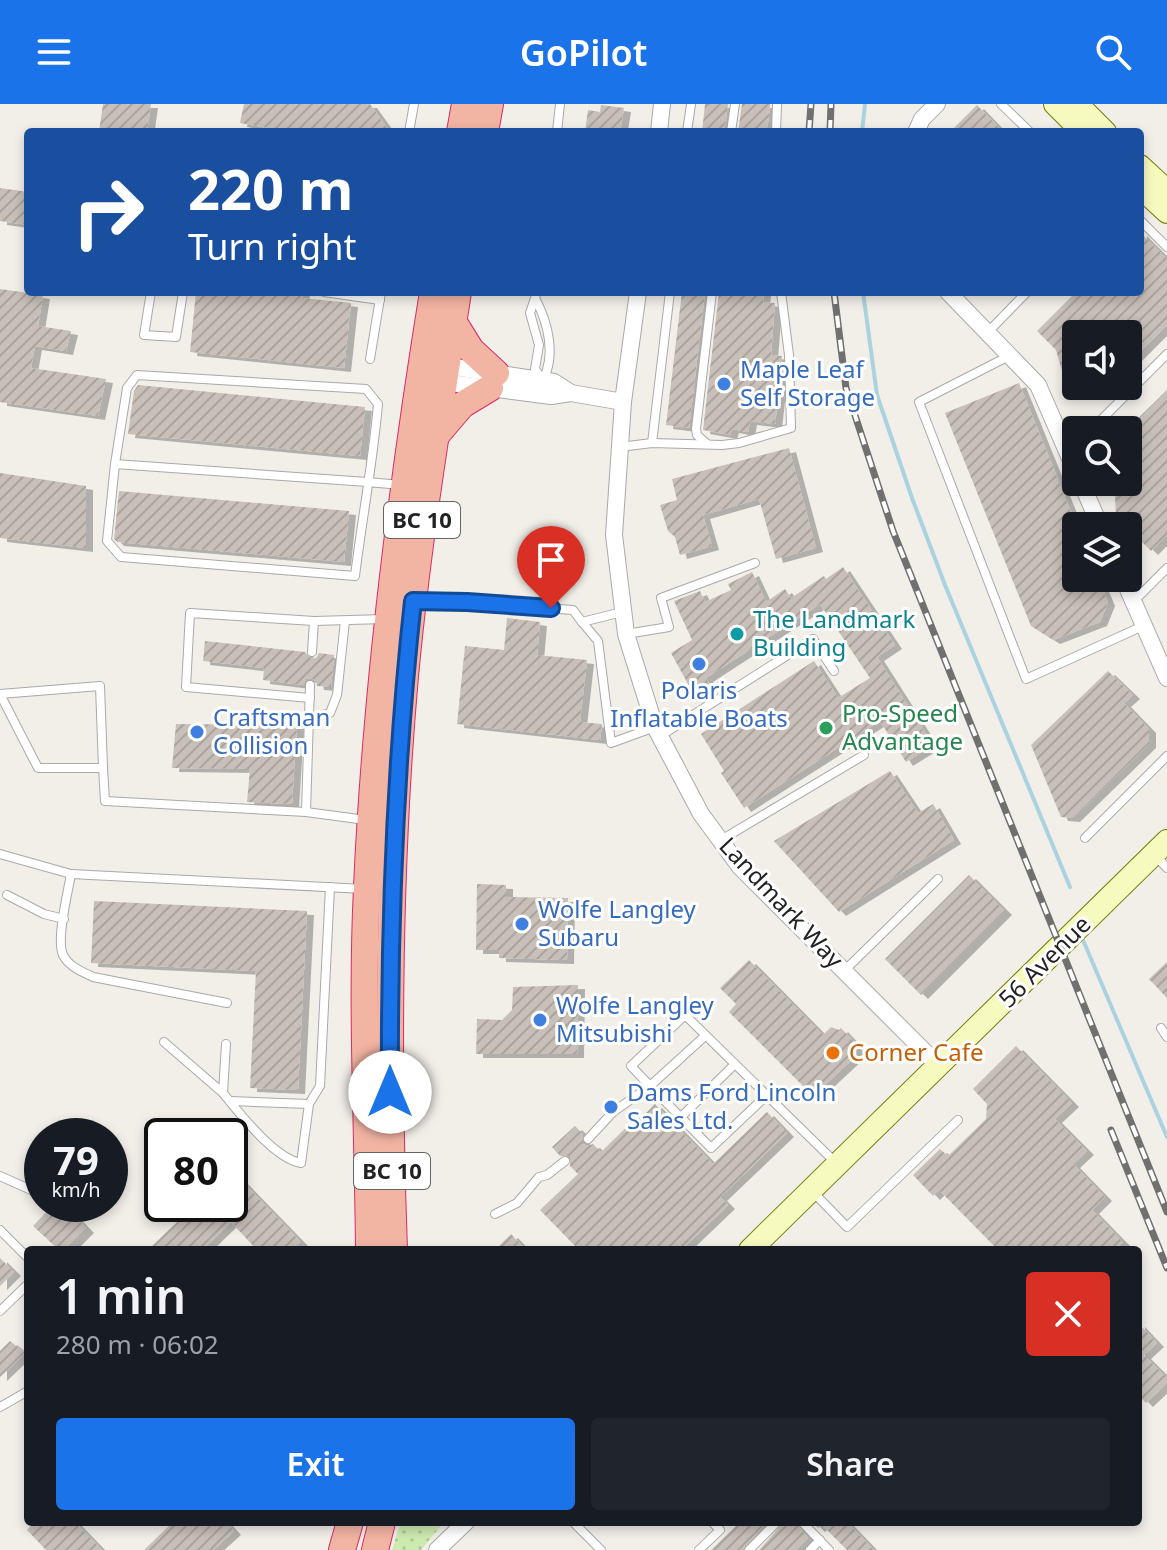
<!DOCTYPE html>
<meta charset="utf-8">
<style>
:root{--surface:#171b24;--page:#20242c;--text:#f1f3f6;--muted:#9ea1a6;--accent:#1a73e8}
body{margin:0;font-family:"Noto Sans",sans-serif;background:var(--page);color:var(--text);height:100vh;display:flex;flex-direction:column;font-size:30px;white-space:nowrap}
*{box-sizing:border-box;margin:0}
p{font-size:26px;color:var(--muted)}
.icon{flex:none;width:44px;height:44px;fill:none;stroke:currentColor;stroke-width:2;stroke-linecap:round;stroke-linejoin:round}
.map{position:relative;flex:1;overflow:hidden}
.side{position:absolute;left:24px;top:1142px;width:1118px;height:280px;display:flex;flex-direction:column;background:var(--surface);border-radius:8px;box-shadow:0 4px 12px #0003}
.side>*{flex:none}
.top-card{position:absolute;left:24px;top:24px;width:1120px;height:168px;border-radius:8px;box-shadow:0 4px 12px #0003;background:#1a4fa0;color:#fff;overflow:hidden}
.tools{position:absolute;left:1062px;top:216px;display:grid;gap:16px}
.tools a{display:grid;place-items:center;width:80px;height:80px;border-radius:8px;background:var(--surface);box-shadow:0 4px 12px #0003;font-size:40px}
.speed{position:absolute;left:24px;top:1014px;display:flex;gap:16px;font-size:40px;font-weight:700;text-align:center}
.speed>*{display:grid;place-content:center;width:104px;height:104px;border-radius:50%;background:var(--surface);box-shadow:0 4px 12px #0003;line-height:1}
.speed small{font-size:20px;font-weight:400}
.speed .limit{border:4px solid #111;border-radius:12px;background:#fff;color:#111}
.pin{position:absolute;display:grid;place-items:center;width:68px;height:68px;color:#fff;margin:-82px -34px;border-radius:50% 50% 50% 0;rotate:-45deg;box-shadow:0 0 8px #0007}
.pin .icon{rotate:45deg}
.me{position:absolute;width:88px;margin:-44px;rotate:0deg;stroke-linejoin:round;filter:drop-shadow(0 0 6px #0008)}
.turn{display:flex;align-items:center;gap:28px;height:168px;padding:0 32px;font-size:36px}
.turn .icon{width:104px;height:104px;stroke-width:2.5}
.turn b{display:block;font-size:56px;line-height:68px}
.round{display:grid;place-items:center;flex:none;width:84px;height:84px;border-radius:8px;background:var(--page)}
.overview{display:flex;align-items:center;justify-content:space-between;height:136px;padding:0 32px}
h1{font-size:48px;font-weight:600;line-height:60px}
.button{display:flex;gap:16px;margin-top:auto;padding:16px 32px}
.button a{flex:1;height:92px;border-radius:8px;background:var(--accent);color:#fff;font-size:32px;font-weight:600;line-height:92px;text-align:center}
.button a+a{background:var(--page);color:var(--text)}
header{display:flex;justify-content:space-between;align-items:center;height:104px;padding:0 32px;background:var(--accent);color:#fff;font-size:36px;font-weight:600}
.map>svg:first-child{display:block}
</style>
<header><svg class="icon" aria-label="menu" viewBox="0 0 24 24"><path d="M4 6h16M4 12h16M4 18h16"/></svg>GoPilot<svg class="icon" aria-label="search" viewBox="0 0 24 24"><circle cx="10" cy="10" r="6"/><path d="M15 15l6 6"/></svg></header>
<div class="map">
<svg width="1167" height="1446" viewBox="0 0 1167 1446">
<defs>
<pattern id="grass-dots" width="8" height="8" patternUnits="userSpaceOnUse" patternTransform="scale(2)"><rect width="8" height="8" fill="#cdebb0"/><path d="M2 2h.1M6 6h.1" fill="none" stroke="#b0c997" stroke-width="1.8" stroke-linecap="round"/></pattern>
<pattern id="building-hatch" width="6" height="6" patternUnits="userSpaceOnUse" patternTransform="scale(2)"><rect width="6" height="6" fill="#c7bfb8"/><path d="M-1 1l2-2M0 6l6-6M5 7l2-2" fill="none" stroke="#aba49e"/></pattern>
<filter id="shadow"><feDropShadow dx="7" dy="4" stdDeviation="0" flood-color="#0004"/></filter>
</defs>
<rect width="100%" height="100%" fill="#f2efe9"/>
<!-- grass -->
<polygon fill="url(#grass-dots)" points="401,1418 444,1418 421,1446 392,1446"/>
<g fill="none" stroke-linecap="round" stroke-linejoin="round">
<!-- stream -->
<g stroke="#aad3df" stroke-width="4">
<polyline points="862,28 865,0"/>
<polyline points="863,188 877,291 912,394 945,481 1070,783"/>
<polyline points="1083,836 1167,1033"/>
</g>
</g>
<!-- building -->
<g fill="url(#building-hatch)" filter="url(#shadow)">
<polygon points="103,0 151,0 147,28 99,28"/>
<polygon points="244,0 370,0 390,28 290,28 240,19"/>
<polygon points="705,0 728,0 724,28 702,28"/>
<polygon points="742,0 770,0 767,28 738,28"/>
<polygon points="601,1 624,4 620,28 585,28 588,6 600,8"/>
<polygon points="977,1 1003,28 950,28"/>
<polygon points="0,84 28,88 28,121 0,117"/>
<polygon points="1140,128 1167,155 1167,221 1128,260 1128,230 1076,230 1076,287 1064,274 1056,246 1037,227 1076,188 1140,188"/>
<polygon points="0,185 43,191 38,222 71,227 66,247 35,242 31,264 106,275 98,312 0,298"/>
<polygon points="196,188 303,188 302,194 351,199 344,264 190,248"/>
<polygon points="682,188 705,188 689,324 666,321"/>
<polygon points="719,188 764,188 763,198 775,199 771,251 782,252 782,260 775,320 750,317 748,328 732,325 730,331 703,326"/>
<polygon points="1019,279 1076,420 1076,474 1098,474 1108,498 1100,518 1053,536 1031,522 945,309"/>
<polygon points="138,281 365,303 360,352 128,330 134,287"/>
<polygon points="1167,286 1167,431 1151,447 1116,412 1115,391 1103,378 1128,378 1128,324"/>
<polygon points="789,344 816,444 776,455 759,395 703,411 712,442 680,451 675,433 668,427 660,401 677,396 672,375"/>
<polygon points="0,369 86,382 86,444 0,434"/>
<polygon points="119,387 349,407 344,458 117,438 114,435"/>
<polygon points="843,463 895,541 877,553 933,641 906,658 880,617 744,704 721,669 724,667 701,630 814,557 838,594 870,574 820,500 706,574 710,581 694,591 671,549 692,536 674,497 700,487 705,498 731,486 728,480 752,468 766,498 785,485 791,494 824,472 826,475"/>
<polygon points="507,514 540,518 537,551 587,556 580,618 602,620 600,636 457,620 465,542 504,546"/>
<polygon points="205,537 305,548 311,555 316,554 319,549 334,551 331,583 317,582 316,577 311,574 306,575 303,581 263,576 264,564 203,557"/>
<polygon points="1108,567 1133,591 1124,599 1149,625 1149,640 1073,714 1061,713 1031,641"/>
<polygon points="176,620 297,621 292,700 247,698 250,665 172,664"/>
<polygon points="890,667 918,709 933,700 954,736 839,808 774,737"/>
<polygon points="969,771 1005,807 921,891 885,855"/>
<polygon points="477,780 506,781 506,793 568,794 567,856 499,854 499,846 476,846"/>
<polygon points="94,797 307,807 298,986 250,984 256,867 91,859"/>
<polygon points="749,856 823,931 831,923 839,926 841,924 857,941 855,943 857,951 813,992 729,908 736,900 720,884"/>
<polygon points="1167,858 1167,894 1149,875"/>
<polygon points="578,881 577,950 476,950 477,915 502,916 512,906 513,883"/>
<polygon points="1016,942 1072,999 1055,1015 1087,1047 1073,1060 1105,1093 1092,1106 1123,1138 1115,1146 998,1146 939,1086 933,1092 913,1071 940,1045 948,1052 986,1015 987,1000 973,985"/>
<polygon points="655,1000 713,1060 767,1008 787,1029 720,1093 728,1101 681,1146 579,1146 540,1106 578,1070 570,1062 570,1052 560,1052 552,1043 575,1022 583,1030 583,1040 587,1042 593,1040 601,1048 640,1010 642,1013"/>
<polygon points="230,1073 239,1074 301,1138 292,1146 257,1146 231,1118 202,1146 148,1146 196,1100 230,1100"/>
<polygon points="54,1100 63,1100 87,1125 66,1146 59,1146 33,1122"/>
<polygon points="511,1130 526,1146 495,1146"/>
<polygon points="0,1154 14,1168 0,1182"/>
<polygon points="1138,1219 1157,1239 1144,1251 1167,1274 1167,1279 1146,1299 1138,1291"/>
<polygon points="10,1237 25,1249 0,1273 0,1247"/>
<polygon points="35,1418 75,1418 102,1446 46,1446 27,1426"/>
<polygon points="173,1418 226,1418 234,1427 213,1446 144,1446"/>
<polygon points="740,1418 767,1418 742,1446 711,1446"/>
<polygon points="784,1418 795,1418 808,1434 796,1446 759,1446"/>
<polygon points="812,1418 847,1418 874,1446 847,1446 822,1421 818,1424"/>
</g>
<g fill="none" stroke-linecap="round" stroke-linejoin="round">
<defs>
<g id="service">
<polyline points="1001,0 1030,28"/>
<polyline points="409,28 414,0"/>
<polyline points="557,28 560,0"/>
<polyline points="687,28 691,0"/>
<polyline points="731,28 735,0"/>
<polyline points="776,28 777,0"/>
<polyline points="1140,116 1167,143"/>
<polyline points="151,188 144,231 176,233 183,188"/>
<polyline points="324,188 380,196"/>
<polyline points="537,188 530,209 539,241 535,265 541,274"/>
<path d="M536,196C548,219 556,251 543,276"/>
<polyline points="987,229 1027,188"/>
<polyline points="1009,252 919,298 1026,575 1143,522"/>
<polyline points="370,255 381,188"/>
<polyline points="1091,326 1167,250"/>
<polyline points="652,339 670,188"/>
<polyline points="707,340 697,331 696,325 712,188"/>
<polyline points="620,343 652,339 722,341 739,339 791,324 789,251 781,188"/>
<path d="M115,360L127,284L137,271L366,285L378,300C373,358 362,415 355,472L121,453L107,437L115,360L367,378L402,381"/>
<polyline points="418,497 467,498 573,506 582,518 622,508"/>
<polyline points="1134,497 1167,464"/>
<polyline points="582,518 598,537 611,639 655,623"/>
<polyline points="626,530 669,523 661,494 755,459"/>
<polyline points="312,548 314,517 385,515"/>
<polyline points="310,581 306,708 366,716"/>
<polyline points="0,590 38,664 103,664 105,697 306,708"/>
<polyline points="0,590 100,582 103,664"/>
<polyline points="310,594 186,583 190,509 314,517"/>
<polyline points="309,615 330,609 337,591 345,517"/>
<polyline points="660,632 813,535 834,567"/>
<polyline points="1085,734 1167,652"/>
<polyline points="721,736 864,651"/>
<polyline points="0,750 71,770 364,785"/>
<polyline points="1155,751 1167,764"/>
<path d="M71,770C68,788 56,835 63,851C69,863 83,868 93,873L227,899"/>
<polyline points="7,791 44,810 64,815"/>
<polyline points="844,867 938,775"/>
<polyline points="1161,924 1167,933"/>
<polyline points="705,932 650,982 631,962 685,911 837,1060"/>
<polyline points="164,938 223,989"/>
<path d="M226,940L223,989C240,1010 275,1055 301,1059L309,1000L320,982L330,783"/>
<polyline points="230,997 309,1000"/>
<polyline points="681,1013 734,961"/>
<polyline points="588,1035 613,1008 650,982 711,1044 766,992"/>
<polyline points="0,1072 38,1089"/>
<polyline points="813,1088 847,1123 958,1016"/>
<polyline points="495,1110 517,1099 539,1073 547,1071 565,1057"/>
<polyline points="0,1126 28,1154"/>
<polyline points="0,1207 28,1180"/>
<polyline points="0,1303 28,1287"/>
<polyline points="573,1418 601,1446"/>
<polyline points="802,1418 829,1446"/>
<polyline points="699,1446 720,1426 712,1418"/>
<polyline points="749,1446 777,1418"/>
<polyline points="810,1446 820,1436"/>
</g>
<g id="minor">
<polyline points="659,28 662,0"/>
<polyline points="916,28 922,15 937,0"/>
<polyline points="638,188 623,298 614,431 626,530 655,623 701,710 740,763 939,962"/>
<polyline points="948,188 1038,281 1076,368"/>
<polyline points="441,261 554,278 571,289"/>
<polyline points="435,277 551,292 571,289 623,298"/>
<polyline points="1081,378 1100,422"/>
<polyline points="1123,474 1167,574"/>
<polyline points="437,1446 466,1418"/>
</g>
<g id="secondary">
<polyline points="1055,0 1083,28"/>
<polyline points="1077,0 1105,28"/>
<polyline points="1140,62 1167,87"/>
<polyline points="1140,83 1167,108"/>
<polyline points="750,1146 1167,737"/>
</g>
<g id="trunk">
<polyline points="460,28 465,0"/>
<polyline points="485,28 490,0"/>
<polyline points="453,217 471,246 496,269"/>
<polyline points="433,335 462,301 490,284"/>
<path d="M369,1146C368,1025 361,904 367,783C376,583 401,386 433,188"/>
<path d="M394,1146C387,954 388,763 405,572C417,443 438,316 458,188"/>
<polyline points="342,1446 350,1418"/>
<polyline points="375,1446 382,1418"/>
</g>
</defs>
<!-- service casing -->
<use href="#service" stroke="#a9a9a9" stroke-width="10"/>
<!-- minor casing -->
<use href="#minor" stroke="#a9a9a9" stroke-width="18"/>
<!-- secondary casing -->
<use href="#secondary" stroke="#707d05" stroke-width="24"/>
<!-- trunk casing -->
<use href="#trunk" stroke="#dc2a67" stroke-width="28"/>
<!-- service -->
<use href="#service" stroke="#fff" stroke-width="8"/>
<!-- minor -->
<use href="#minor" stroke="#fff" stroke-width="16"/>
<!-- secondary -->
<use href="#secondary" stroke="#f7fabf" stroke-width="22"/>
<!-- trunk -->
<use href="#trunk" stroke="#f2b4a3" stroke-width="26"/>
<defs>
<g id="rail">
<polyline points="809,28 811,0"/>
<polyline points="830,28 831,0"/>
<polyline points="834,188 846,284 893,427 1167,1108"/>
<polyline points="1111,1026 1167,1164"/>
</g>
</defs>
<!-- rail casing -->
<use href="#rail" stroke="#707070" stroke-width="7"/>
<!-- rail -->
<use href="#rail" stroke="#fff" stroke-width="4" stroke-dasharray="12" stroke-linecap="butt"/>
</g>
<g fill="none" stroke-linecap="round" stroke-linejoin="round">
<defs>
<path id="route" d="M390,988C389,824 395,660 413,497L467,498L551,504"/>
</defs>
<!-- route casing -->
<use href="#route" stroke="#114b97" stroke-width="20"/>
<!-- route -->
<use href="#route" stroke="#1a73e8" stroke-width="14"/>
</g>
<!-- markers -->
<g fill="#3f7fe0" stroke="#fff" stroke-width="3">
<circle cx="724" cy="280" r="8"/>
<circle cx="699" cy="560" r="8"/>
<circle cx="197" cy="628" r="8"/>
<circle cx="522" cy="820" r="8"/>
<circle cx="540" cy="916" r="8"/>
<circle cx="611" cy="1003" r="8"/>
</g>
<circle fill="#0f9aa8" stroke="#fff" stroke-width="3" cx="737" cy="530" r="8"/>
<circle fill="#2e9e5b" stroke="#fff" stroke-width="3" cx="826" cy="624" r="8"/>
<circle fill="#e8710a" stroke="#fff" stroke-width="3" cx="833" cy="949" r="8"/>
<g text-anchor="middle" stroke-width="6" stroke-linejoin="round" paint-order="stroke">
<!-- shield labels -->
<g fill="#fff" stroke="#646464" stroke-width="2">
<rect x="384" y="398" width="76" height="36" rx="6"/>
<rect x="354" y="1049" width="76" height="36" rx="6"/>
</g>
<g font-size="22" font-weight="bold" fill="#222">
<text x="422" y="424">BC 10</text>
<text x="392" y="1075">BC 10</text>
</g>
<!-- shop labels -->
<g font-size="24" fill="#366cbe" stroke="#fff" text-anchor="start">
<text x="740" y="274">Maple Leaf<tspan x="740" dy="28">Self Storage</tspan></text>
<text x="699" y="595" text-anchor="middle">Polaris<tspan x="699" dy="28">Inflatable Boats</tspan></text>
<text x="213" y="622">Craftsman<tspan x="213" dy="28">Collision</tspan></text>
<text x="538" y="814">Wolfe Langley<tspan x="538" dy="28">Subaru</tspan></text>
<text x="556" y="910">Wolfe Langley<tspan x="556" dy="28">Mitsubishi</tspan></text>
<text x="627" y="997">Dams Ford Lincoln<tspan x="627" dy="28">Sales Ltd.</tspan></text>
</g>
<!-- culture labels -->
<g font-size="24" fill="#0d838f" stroke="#fff" text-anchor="start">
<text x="753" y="524">The Landmark<tspan x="753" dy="28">Building</tspan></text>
</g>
<!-- leisure labels -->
<g font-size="24" fill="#27864d" stroke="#fff" text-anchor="start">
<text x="842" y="618">Pro-Speed<tspan x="842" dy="28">Advantage</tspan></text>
</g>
<!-- street labels -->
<g font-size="24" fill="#222" stroke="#fff">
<text transform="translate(781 799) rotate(47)" y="8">Landmark Way</text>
<text transform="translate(1045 858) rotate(-45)" y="8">56 Avenue</text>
</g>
<!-- food labels -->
<g font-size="24" fill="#c56008" stroke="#fff" text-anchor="start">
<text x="849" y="957">Corner Cafe</text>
</g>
</g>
</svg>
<div class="tools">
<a><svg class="icon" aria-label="sound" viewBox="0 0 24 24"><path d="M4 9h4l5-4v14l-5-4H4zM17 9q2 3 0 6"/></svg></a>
<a><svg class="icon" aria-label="search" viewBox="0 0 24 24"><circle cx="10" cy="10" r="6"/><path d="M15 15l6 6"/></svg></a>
<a><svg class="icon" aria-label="layers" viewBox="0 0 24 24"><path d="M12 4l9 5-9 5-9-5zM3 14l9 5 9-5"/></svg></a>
</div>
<div class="speed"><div>79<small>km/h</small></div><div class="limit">80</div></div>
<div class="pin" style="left:551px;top:504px;background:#d93025"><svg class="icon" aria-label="arrive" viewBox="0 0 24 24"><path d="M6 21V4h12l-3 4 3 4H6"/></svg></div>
<svg class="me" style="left:390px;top:988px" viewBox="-20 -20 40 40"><circle r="19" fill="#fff"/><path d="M0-13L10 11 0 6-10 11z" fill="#1a73e8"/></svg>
<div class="top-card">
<div class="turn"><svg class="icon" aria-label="right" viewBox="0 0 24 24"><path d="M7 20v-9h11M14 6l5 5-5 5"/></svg><div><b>220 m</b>Turn right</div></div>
</div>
<section class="side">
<div class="overview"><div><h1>1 min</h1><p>280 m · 06:02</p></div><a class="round" style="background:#d93025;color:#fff"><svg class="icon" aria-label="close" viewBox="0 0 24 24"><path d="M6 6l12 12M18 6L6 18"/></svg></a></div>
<div class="button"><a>Exit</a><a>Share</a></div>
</section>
</div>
